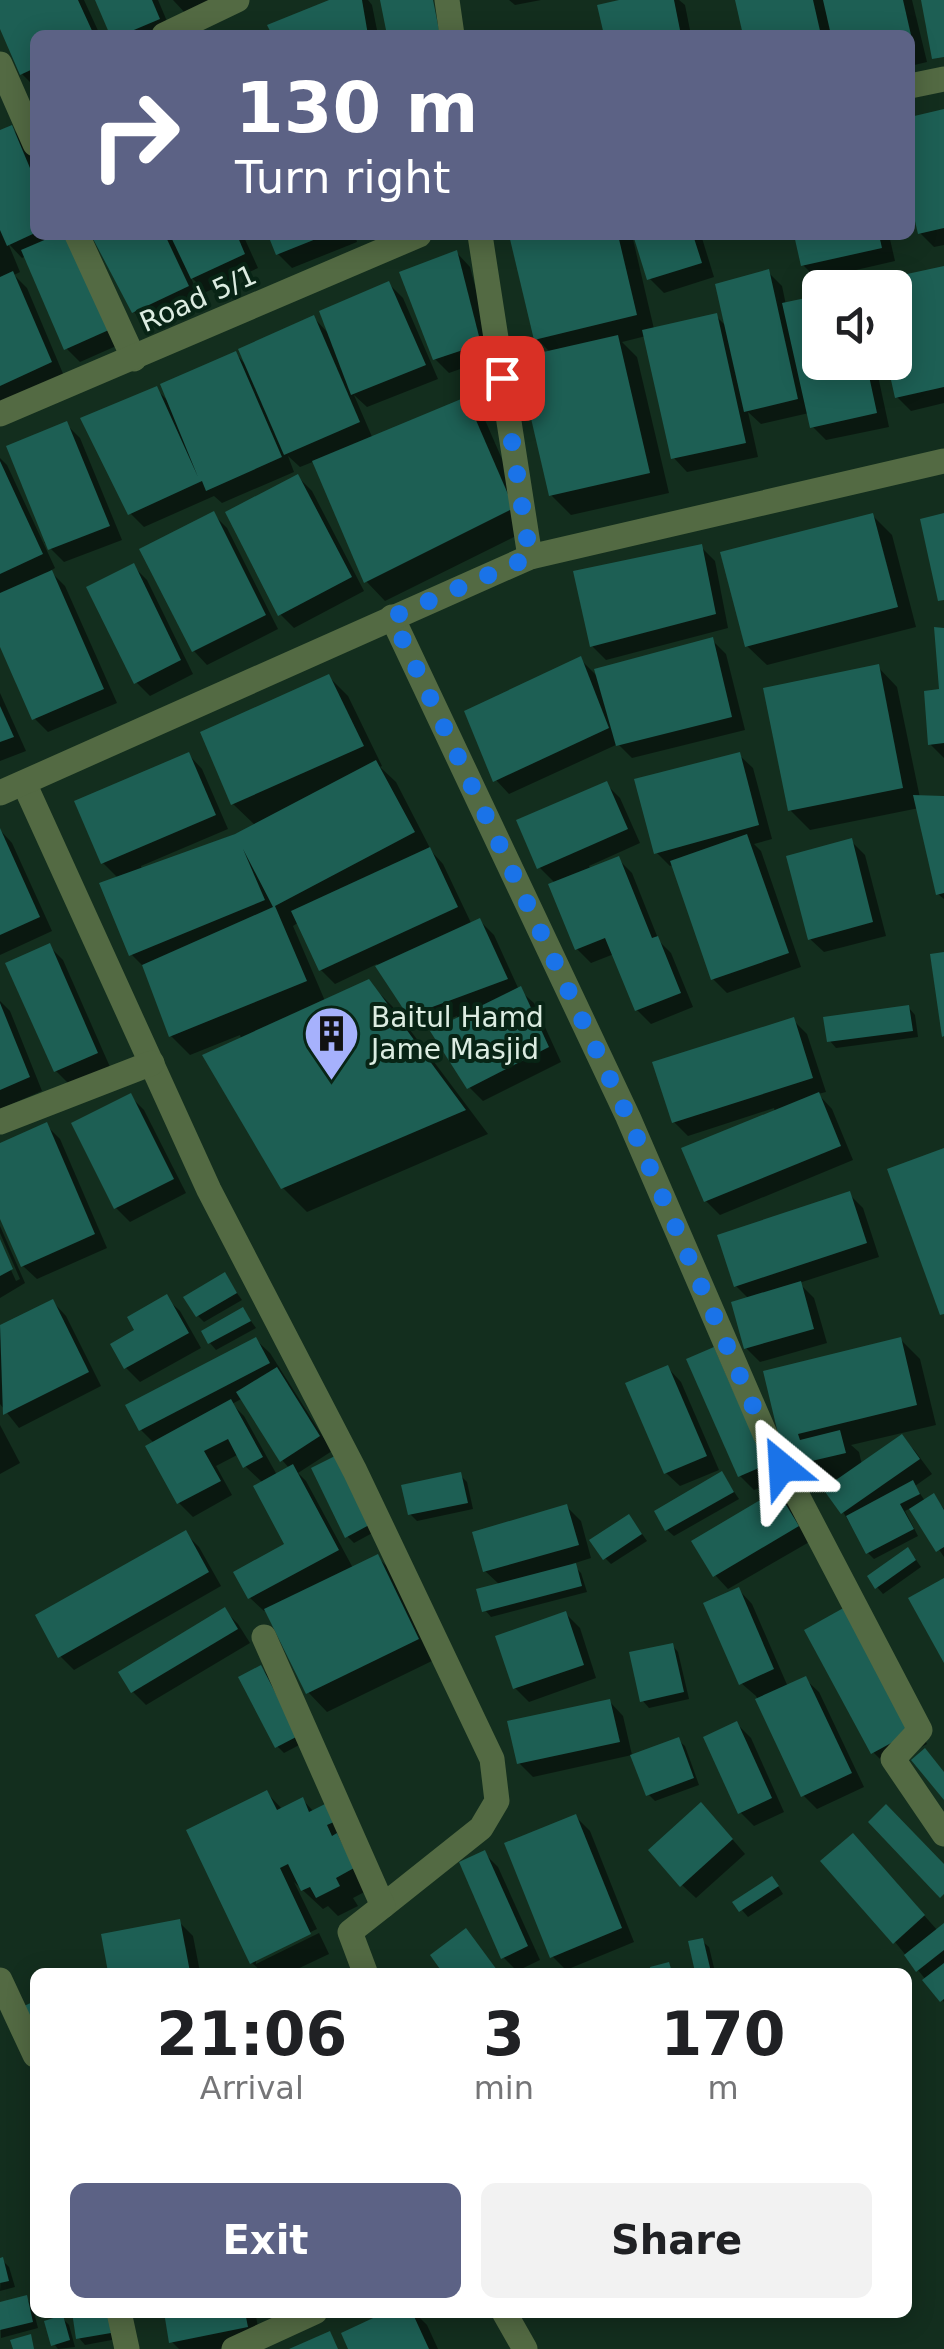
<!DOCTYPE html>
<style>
:root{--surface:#fff;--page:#f2f2f2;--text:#202124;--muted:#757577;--accent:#5c6285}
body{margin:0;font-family:"DejaVu Sans",sans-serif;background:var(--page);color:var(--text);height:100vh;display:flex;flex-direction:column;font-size:38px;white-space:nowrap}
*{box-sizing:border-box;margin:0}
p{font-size:32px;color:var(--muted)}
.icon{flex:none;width:55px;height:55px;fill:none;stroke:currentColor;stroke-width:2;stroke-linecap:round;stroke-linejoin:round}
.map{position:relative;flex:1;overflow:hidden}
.side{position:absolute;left:30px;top:1968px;width:882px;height:350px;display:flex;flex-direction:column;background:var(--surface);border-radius:15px;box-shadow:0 5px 25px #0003}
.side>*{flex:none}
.hud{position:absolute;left:30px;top:30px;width:885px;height:210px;border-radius:15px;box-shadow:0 5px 25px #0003;background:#5c6285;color:#fff;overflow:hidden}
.fabs{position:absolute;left:802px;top:270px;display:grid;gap:20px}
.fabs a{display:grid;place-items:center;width:110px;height:110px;border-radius:15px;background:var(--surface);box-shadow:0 5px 25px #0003;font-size:50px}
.pin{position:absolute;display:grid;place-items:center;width:85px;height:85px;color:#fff;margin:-42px;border-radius:20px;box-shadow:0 5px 15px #0006}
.me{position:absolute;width:110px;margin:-55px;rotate:333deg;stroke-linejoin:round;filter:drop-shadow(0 0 8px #0008)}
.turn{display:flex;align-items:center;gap:35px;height:210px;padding:0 40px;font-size:45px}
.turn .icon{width:130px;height:130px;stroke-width:2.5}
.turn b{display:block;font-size:70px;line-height:85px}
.eta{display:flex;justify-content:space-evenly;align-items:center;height:170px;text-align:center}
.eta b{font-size:60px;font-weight:700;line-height:70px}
.primary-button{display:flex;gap:20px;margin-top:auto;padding:20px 40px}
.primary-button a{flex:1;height:115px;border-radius:15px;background:var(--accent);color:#fff;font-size:40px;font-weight:700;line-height:115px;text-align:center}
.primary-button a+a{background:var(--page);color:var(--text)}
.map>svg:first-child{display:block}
</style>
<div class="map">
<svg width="944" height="2349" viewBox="0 0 944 2349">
<rect width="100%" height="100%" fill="#132e1e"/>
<!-- shadow -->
<g fill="#0007" fill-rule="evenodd">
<polygon points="0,0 84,0 100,35 35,35 35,87 22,74 0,23"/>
<polygon points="98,0 158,0 172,33 113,35"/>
<polygon points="173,0 224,0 187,15"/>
<polygon points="336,0 368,0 372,5 378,35 275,35"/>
<polygon points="509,0 541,0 515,5"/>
<polygon points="630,0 679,0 685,5 691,35 606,35"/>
<polygon points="738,0 912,0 927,62 910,66 910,35 745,35"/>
<polygon points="944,112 944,245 934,247 920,233 910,189 910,119"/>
<polygon points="11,128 25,141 35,165 35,235 70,235 123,343 80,362 66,348 26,256 22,258 8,243 20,272 14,275 27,288 64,376 0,403 0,132"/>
<polygon points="94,235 243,235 258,268 206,292 190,276 201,300 148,326 134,312"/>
<polygon points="270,235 355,235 357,242 292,268 278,254"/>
<polygon points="511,235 632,235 654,329 716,316 728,328 768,272 782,286 786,305 820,297 820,362 875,362 889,427 826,440 812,426 809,413 761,424 748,412 758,457 687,472 674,458 646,336 622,342 637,357 669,493 571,515 551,495 551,353 536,338"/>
<polygon points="636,235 701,235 714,277 664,293 650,279"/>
<polygon points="796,235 889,235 895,261 817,279 803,265"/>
<polygon points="457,253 470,267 494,357 449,373 435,359"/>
<polygon points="944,269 944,403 911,411 897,397 895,288"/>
<polygon points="389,284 403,298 438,379 367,407 354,395 373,439 465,400 485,420 532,528 385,601 366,581 315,461 300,467 288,456 294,472 222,503 214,496 144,527 130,513 156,389 170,403 236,354 247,366 314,318 330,335"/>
<polygon points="66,424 80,438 122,540 64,562 44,542 47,541"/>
<polygon points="0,458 7,465 55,568 50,571 65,586 117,703 48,732 34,718 0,641"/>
<polygon points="298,477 312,491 364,591 294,628 280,614"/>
<polygon points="213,514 227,528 278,629 207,665 194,651"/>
<polygon points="873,516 892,535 916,627 767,665 747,646"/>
<polygon points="701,547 715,561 728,628 606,660 592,646"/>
<polygon points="133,566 147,580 193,674 150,696 136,682"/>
<polygon points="944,630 944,758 930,744 942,691"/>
<polygon points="712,640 726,654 745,730 632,758 618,744 509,794 496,780 580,659 600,679"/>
<polygon points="878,667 897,687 920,798 944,798 944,899 938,894 919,808 810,830 790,810"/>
<polygon points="329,677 348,696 382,766 380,767 396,782 432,852 443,864 472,925 480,921 494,935 519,990 534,1003 561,1062 483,1101 469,1087 457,1016 424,1029 410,1014 377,964 335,984 321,970 299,922 293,926 325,1001 368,982 392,1006 488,1134 307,1212 283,1188 240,1035 190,1055 171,1036 145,968 131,954 119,879 103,863 189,755 202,769 228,829 141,866 142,870 256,826 233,804"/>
<polygon points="0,693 26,751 0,761"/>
<polygon points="739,755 753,768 772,839 754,844 761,851 801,967 727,993 713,979 674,865 670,866 656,852"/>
<polygon points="606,784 620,798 640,843 589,866 591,870 618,859 632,873 659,941 671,953 693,1007 651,1024 637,1010 614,954 591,963 577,949 556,884 539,867"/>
<polygon points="0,830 12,843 52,931 0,955"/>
<polygon points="851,841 865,855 886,936 824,952 810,939"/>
<polygon points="49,946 63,960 110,1067 70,1085 56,1071"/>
<polygon points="0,1001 10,1011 42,1091 0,1109"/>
<polygon points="909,1008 915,1015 918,1037 836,1048 830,1041"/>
<polygon points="793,1020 807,1034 826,1092 818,1094 832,1109 853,1160 720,1215 706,1201 775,1112 774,1108 688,1136 674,1122"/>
<polygon points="130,1096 144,1110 186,1193 130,1222 116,1208"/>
<polygon points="46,1125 60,1139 107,1248 37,1279 23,1266 0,1213 0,1145"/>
<polygon points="849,1194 863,1208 879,1257 799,1283 814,1298 827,1343 760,1362 746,1348 749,1299 736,1286"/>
<polygon points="0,1226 25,1283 0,1298 0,1246 16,1281 20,1279 0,1233"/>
<polygon points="224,1275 242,1300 204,1322 198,1316"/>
<polygon points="166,1298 180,1311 201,1348 140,1382 126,1368 137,1331"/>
<polygon points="53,1302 66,1316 101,1386 19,1428 0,1404 0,1328"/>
<polygon points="243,1310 256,1328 216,1350 210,1343"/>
<polygon points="900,1339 920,1359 936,1425 851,1445 859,1452 862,1465 902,1437 915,1451 932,1474 915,1486 925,1501 933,1496 944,1509 944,1557 911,1508 905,1511 918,1536 874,1559 868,1553 843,1512 844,1477 808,1486 789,1466 766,1372"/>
<path d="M256,1340L270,1353L332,1451L298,1473L306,1481L353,1568L377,1557L397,1576L436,1659L327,1712L308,1692L267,1610L264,1611L250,1598L288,1545L263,1483L245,1466L239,1454L216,1466L232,1495L193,1517L179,1503L148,1447L155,1444L141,1430ZM243,1398L282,1460L290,1469L277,1475L244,1416L232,1404Z"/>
<polygon points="714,1350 778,1479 754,1490 740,1476"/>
<polygon points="668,1368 681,1382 719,1470 680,1486 666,1473"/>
<polygon points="0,1425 20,1463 0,1474"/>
<polygon points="314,1470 376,1531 354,1543 347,1536"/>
<polygon points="722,1474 739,1499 674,1536 667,1530"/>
<polygon points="460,1475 467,1482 473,1509 417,1521 410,1514"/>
<polygon points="777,1493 791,1507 811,1541 728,1589 715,1575"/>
<polygon points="567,1507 581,1521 591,1558 572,1564 581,1573 587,1592 491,1617 485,1610 500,1585 485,1571"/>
<polygon points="635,1524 647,1541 611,1564 605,1558"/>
<polygon points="185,1533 199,1547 221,1586 74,1670 60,1656"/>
<polygon points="914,1557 921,1567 883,1594 877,1587"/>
<polygon points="739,1590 752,1604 788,1687 805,1679 819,1692 864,1787 817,1809 803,1795 756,1696 741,1683"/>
<polygon points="225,1611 238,1624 250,1643 146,1705 133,1692"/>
<polygon points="566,1614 580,1628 596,1678 529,1702 515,1688"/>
<polygon points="860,1623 927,1744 887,1766 873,1752"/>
<polygon points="672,1645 678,1652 689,1699 649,1708 643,1701"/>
<polygon points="261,1668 267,1674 303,1743 284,1753 277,1746"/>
<polygon points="610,1702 623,1716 632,1755 533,1777 519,1763"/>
<polygon points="737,1724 751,1738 784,1812 754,1826 740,1812"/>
<polygon points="678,1740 685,1746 699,1785 655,1801 648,1794"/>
<polygon points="267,1793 283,1810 303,1800 314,1812 326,1806 372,1888 353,1898 358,1906 338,1916 328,1906 323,1909 294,1882 317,1929 256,1958 256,1964 319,1933 329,1954 291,1972 262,1972 252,1963"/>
<polygon points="576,1817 590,1831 634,1942 566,1970 552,1956"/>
<polygon points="715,1819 745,1854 696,1898 682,1885"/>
<polygon points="866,1850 938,1931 944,1926 944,2002 895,1942"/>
<polygon points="484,1853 498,1867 540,1960 517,1971 503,1957"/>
<polygon points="778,1886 783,1894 748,1917 736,1903"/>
<polygon points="179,1922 193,1936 200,1972 111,1972 104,1936"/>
<polygon points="702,1941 709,1947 715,1972 698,1972 691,1943"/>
<polygon points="2,2260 9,2267 15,2287 0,2291"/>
<polygon points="26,2298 32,2305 38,2328 1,2338 0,2305"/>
<polygon points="112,2312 117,2339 85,2345 79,2338"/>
<polygon points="166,2312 255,2312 261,2341 219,2349 179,2349 172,2342"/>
<polygon points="392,2312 414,2312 427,2325 438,2349 351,2349"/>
<polygon points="62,2318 69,2325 75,2347 58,2349 54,2344"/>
</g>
<!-- building -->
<g fill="#1d5f54">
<polygon points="0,0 78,0 94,35 35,35 35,68 20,75 0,29"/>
<polygon points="95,0 152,0 160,19 122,35 110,35"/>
<polygon points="329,0 362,0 368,35 272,35 267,25"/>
<polygon points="380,0 433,0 440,35 387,35"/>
<polygon points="619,0 674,0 681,35 604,35 597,5"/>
<polygon points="735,0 813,0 821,35 743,35"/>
<polygon points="823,0 903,0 911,35 831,35"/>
<polygon points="921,0 944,0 944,57 932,59"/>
<polygon points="944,109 944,228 918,234 910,200 910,117"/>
<polygon points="12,125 35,180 35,233 7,246 0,230 0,130"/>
<polygon points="56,235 71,235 111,329 64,350 21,250"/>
<polygon points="91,235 165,235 189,286 132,313"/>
<polygon points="170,235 237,235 245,254 191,279"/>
<polygon points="268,235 326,235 276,255"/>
<polygon points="509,235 618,235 637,315 534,340"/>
<polygon points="633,235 693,235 702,263 647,280"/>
<polygon points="794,235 879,235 882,248 801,266"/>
<polygon points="457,250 481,344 433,360 399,272"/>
<polygon points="944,266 944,387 895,398 887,362 895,362 895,288 871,288 870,282"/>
<polygon points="769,269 798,399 744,412 715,284"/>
<polygon points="13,271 52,362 0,386 0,277"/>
<polygon points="389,281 426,365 351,395 319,311"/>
<polygon points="820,295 820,362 866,362 877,413 810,428 782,303"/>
<polygon points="717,313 746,443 671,459 642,330"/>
<polygon points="314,315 360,422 284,455 238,349"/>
<polygon points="618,335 650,473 549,496 517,358"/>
<polygon points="236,351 282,457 206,491 202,481 128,515 80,418 157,386 198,477 160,384"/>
<polygon points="466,397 514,508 364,583 312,461"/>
<polygon points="67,421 110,526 48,550 6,446"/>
<polygon points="0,461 43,554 0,574"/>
<polygon points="298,474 352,577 278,616 225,512"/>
<polygon points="214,511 266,615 192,652 139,549"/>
<polygon points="873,513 898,607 745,647 720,552"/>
<polygon points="944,513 944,600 938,601 920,519"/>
<polygon points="702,544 716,614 590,647 573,571"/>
<polygon points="134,563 181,660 134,684 86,587"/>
<polygon points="52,570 104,689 32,720 0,647 0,593"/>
<polygon points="934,627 944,628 944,743 928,745 924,691 939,689"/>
<polygon points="713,637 732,717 616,746 594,669"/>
<polygon points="581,656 609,728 493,782 464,711"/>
<polygon points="879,664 903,788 788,811 763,688"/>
<polygon points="329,674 364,746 231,805 200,732"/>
<polygon points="0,706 14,737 0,742"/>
<polygon points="189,752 216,815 101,864 74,801"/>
<polygon points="740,752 759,825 654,854 634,779"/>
<polygon points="376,760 415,832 275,906 307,981 169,1037 142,965 273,907 243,849 265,900 129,956 99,883 235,834"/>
<polygon points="607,781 628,829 537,869 516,820"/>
<polygon points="913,795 944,796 944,893 936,895"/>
<polygon points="0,828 40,917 0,935"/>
<polygon points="747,834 789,953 711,980 670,861"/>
<polygon points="852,838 873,922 808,940 786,856"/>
<polygon points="430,847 458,907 319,971 291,911"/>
<polygon points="619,856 652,938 658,936 681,993 635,1011 605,938 575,950 548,884"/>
<polygon points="480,918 508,979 408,1016 375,966"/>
<polygon points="50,943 98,1053 54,1072 5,963"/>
<polygon points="944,952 944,1036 942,1037 930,954"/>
<polygon points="369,979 466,1110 281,1189 202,1055"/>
<polygon points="521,986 549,1047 467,1089 430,1031"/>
<polygon points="0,1003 30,1077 0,1090"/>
<polygon points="909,1005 913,1031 827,1042 823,1017"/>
<polygon points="794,1017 813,1078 672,1123 652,1062"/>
<polygon points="819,1092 841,1146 704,1202 681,1148"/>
<polygon points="131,1093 174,1179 114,1209 71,1123"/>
<polygon points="47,1122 95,1234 21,1267 0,1219 0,1143"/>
<polygon points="944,1148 944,1314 940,1315 887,1169"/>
<polygon points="850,1191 867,1243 734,1287 717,1235"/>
<polygon points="0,1239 13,1269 0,1276"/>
<polygon points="225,1272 237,1293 196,1317 183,1297"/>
<polygon points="801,1281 814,1329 744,1349 731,1302"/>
<polygon points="167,1294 189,1333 124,1369 110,1344 134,1330 127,1317"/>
<polygon points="53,1299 89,1372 3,1415 0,1325"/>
<polygon points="243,1307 251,1321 208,1344 201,1331"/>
<polygon points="256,1337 270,1363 139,1431 125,1405"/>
<polygon points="901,1337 917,1405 798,1434 800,1440 840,1430 846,1453 786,1467 763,1371"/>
<polygon points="714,1347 766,1465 738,1477 686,1359"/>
<polygon points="668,1365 707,1456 664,1474 625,1383"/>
<polygon points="277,1367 320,1436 280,1462 236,1392"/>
<polygon points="231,1399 263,1457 243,1468 228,1439 204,1451 221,1481 177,1504 145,1446"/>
<polygon points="902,1434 920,1459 841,1514 823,1489"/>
<polygon points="337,1455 371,1524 345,1538 311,1468"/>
<polygon points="293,1464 339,1550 248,1599 233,1572 284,1544 253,1486"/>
<polygon points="722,1471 734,1492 665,1531 654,1511"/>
<polygon points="461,1472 468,1503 408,1515 401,1485"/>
<polygon points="913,1480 920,1494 900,1504 914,1529 866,1554 846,1516"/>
<polygon points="777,1490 799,1526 713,1577 691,1541"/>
<polygon points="934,1493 944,1510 944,1547 936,1552 909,1509"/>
<polygon points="567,1504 579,1545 483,1572 472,1532"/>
<polygon points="629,1514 642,1534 603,1560 589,1540"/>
<polygon points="186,1530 209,1572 58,1658 35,1615"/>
<polygon points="908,1547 916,1560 875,1589 867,1576"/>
<polygon points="378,1554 419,1639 306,1694 264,1609"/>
<polygon points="576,1563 582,1586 482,1612 476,1589"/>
<polygon points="944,1578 944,1663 908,1598"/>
<polygon points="739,1587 774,1669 739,1685 703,1603"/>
<polygon points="847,1606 915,1730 871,1754 804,1630"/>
<polygon points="225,1607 238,1629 131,1693 118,1672"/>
<polygon points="566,1611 584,1665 513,1689 495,1636"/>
<polygon points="673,1643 684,1692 640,1702 629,1652"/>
<polygon points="261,1665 298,1736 275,1748 238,1677"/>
<polygon points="806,1676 852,1773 801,1797 755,1699"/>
<polygon points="610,1699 620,1742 517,1764 507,1721"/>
<polygon points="737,1721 772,1798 738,1814 703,1737"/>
<polygon points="679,1737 694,1778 646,1796 630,1755"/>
<polygon points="925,1748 944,1772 944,1800 911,1760"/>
<polygon points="267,1790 277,1810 303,1797 309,1812 327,1803 336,1821 327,1825 332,1836 337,1833 354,1868 336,1878 340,1886 316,1898 310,1887 301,1891 288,1864 280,1868 311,1934 250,1964 186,1830"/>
<polygon points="701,1802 733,1839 680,1887 648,1850"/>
<polygon points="886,1804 944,1864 944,1894 940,1898 868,1822"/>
<polygon points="576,1814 622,1928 550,1958 504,1843"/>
<polygon points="853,1833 925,1915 893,1944 820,1861"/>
<polygon points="485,1850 528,1946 501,1959 459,1862"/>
<polygon points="772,1876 779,1886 739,1912 732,1902"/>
<polygon points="180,1919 190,1972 108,1972 101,1934"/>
<polygon points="944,1923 944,1950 916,1972 904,1955"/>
<polygon points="466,1928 497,1970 494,1972 442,1972 430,1955"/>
<polygon points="703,1938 711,1972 695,1972 688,1941"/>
<polygon points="669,1962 672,1972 651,1972 650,1967"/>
<polygon points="944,1963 944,1999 940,2002 922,1980"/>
<polygon points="35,2001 35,2032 24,2006"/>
<polygon points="3,2257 9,2281 0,2283 0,2258"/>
<polygon points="27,2295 33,2322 0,2330 0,2302"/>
<polygon points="72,2312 108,2312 111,2333 76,2339"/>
<polygon points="164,2312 245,2312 248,2327 169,2343"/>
<polygon points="386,2312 412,2312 429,2349 348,2349 341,2333"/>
<polygon points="63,2315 70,2340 51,2346 44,2321"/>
<polygon points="330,2331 338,2349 289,2349"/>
<polygon points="31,2334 34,2349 13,2349 10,2340"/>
</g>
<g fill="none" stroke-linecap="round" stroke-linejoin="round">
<!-- service -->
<g stroke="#536a43" stroke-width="25">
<polyline points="0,1980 35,2055"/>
<polyline points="119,2312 127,2349"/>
</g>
<!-- minor -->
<g stroke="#536a43" stroke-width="25">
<polyline points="447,0 452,35"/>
<polyline points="164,35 237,0"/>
<polyline points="0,64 35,144"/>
<polyline points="910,86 944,79"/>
<polyline points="77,235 134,359"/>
<polyline points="480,235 530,557"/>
<polyline points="0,414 419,235"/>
<polyline points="392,617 628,1117 765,1434 920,1730 893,1759 944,1834"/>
<polyline points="24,783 209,1190 355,1471 492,1759 497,1801 481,1828 383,1906"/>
<polyline points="0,1122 152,1063"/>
<polyline points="264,1637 383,1906 350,1932 365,1972"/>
<polyline points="504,2312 525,2349"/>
<polyline points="234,2349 315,2312"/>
</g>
<!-- tertiary -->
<polyline stroke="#536a43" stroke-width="25" points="0,793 530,557 944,461"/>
</g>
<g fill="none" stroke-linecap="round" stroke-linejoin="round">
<!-- route -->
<polyline stroke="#1a73e8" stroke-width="18" stroke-dasharray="0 32.4" points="502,378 530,557 392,617 628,1117 765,1434 782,1467"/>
</g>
<!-- icons -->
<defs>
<symbol id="building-pin" viewBox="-11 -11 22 30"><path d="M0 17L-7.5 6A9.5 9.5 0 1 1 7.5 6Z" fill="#a6b1fc" stroke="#082415"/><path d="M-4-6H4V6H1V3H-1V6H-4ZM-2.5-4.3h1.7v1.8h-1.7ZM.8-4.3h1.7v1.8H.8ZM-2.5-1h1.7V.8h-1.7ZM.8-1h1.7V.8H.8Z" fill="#111"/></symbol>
</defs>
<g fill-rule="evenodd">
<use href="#building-pin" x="300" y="1002" width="63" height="86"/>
</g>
<g text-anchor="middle" stroke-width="8" stroke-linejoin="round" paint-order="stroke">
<!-- street labels -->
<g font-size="28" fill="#dcece1" stroke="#082415">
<text transform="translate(198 298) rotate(-24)" y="10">Road 5/1</text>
</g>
<!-- poi labels -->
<g font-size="28" fill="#dcece1" stroke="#082415" text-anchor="start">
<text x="371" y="1027">Baitul Hamd<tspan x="371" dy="32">Jame Masjid</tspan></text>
</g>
</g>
</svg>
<div class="fabs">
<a><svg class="icon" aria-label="sound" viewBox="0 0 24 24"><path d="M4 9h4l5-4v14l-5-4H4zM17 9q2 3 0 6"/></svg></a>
</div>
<div class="pin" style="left:502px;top:378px;background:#d93025"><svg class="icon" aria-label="arrive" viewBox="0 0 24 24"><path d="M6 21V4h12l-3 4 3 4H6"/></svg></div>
<svg class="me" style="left:782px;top:1467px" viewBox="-20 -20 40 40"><path d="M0-17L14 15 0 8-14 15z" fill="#1a73e8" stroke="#fff" stroke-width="4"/></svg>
<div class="hud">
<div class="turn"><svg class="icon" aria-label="right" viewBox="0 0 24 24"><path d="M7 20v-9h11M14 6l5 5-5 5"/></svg><div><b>130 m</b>Turn right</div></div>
</div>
<section class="side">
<div class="eta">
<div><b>21:06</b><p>Arrival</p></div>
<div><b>3</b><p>min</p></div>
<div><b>170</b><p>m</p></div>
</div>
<div class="primary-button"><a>Exit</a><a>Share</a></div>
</section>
</div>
